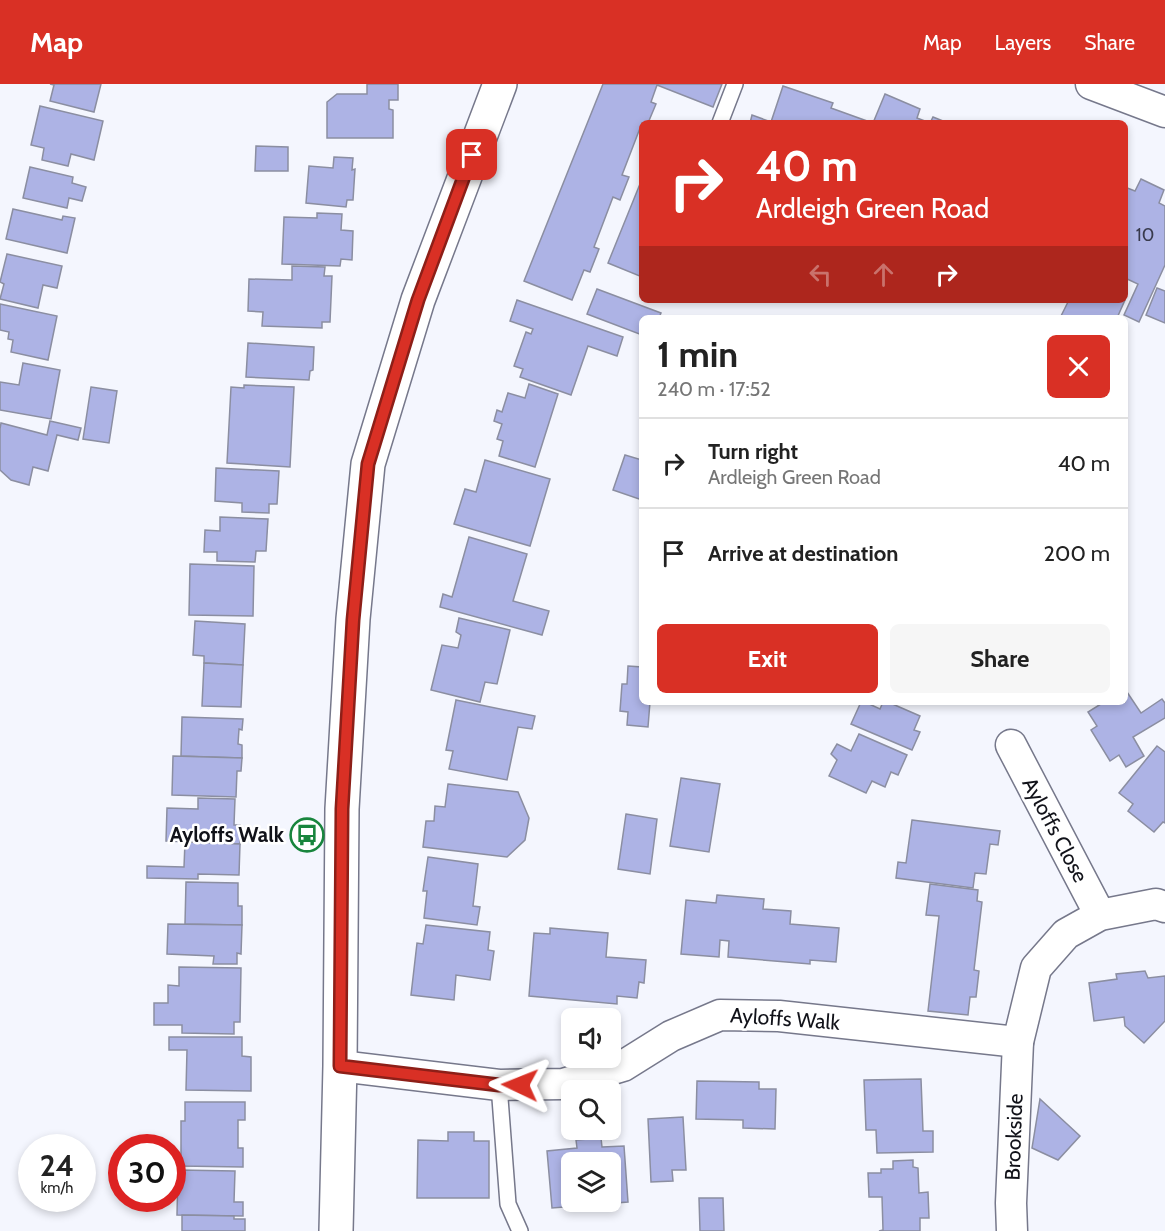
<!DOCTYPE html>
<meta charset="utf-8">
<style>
:root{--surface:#fff;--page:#f6f6f6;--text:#222;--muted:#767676;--line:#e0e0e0;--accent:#d93025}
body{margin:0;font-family:Cabin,sans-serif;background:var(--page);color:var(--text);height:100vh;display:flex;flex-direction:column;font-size:22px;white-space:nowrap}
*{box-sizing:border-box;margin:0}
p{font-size:20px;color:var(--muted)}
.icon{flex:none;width:33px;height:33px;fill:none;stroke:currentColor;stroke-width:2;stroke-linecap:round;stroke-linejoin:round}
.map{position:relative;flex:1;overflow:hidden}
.panel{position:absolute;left:639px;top:231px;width:489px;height:390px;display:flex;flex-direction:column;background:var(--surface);border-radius:9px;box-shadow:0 3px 9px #0003}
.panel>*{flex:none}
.banner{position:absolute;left:639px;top:36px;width:489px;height:183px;border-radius:9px;box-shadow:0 3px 9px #0003;background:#d93025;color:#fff;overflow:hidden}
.fabs{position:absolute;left:561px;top:924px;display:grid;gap:12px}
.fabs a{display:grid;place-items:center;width:60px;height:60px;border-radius:9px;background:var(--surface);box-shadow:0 3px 9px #0003;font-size:30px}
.speed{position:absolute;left:18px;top:1050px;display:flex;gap:12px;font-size:30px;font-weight:700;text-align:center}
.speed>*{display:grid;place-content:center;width:78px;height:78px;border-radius:50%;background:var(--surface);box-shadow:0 3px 9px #0003;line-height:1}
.speed small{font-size:15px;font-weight:400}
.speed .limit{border:9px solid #d22;background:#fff;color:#111}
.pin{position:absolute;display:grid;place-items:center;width:51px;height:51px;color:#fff;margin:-26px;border-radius:12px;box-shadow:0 3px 9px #0006}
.me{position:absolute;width:66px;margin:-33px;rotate:272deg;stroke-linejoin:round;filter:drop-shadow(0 0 4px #0008)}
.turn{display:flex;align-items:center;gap:21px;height:126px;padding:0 18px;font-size:27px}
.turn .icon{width:78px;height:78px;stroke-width:2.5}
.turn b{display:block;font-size:42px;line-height:51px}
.lanes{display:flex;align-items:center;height:57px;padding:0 18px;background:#0003;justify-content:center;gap:30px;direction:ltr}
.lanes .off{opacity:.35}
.round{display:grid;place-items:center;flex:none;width:63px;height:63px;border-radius:9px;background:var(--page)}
.overview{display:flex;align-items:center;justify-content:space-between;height:102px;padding:0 18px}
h1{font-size:36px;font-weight:800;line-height:45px}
.button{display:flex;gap:12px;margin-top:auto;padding:12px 18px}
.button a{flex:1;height:69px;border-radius:9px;background:var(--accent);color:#fff;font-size:24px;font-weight:800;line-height:69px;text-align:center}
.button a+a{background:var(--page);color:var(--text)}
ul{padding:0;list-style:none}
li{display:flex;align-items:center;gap:18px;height:90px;padding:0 18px;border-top:2px solid var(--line)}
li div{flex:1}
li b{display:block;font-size:22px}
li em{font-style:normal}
header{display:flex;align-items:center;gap:36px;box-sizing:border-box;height:84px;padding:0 30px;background:var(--accent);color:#fff}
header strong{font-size:28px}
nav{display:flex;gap:33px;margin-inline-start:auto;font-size:21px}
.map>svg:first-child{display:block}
</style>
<header>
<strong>Map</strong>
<nav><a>Map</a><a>Layers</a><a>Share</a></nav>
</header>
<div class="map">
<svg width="1165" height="1147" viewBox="0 0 1165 1147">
<rect width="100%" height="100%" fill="#f4f6fe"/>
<!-- building -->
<g fill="#adb3e5" stroke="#8b8ea1" stroke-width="1.5" fill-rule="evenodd">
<polygon points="50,0 101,0 94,28 50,17 54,1"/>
<polygon points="367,0 398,0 398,16 389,16 389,25 393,26 393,54 327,54 327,18 337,10 367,10"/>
<polygon points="603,0 722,0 713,23 657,1 651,18 656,20 648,39 642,39 622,91 629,93 620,116 613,113 594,163 599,165 590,188 584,186 572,216 524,197"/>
<polygon points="783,2 833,19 831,24 867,37 866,39 750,39 752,31 771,38"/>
<polygon points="885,10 920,25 917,34 930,39 933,33 948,39 873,39"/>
<polygon points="40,22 103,37 94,76 71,70 68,82 42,76 44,64 31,61"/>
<polygon points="256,62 288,63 288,87 255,87"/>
<polygon points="334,73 353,74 352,86 355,85 353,116 347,116 346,123 306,119 309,82 333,84"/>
<polygon points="30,83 73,93 72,99 86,103 82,117 69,114 67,124 23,114"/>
<polygon points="642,95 642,193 608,179"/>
<polygon points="1141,95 1164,106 1159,119 1165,122 1165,181 1139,238 1124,231 1138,200 1125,194 1125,103 1135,107"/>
<polygon points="13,125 62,136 63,132 75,134 67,169 6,155"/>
<polygon points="317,129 342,130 341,146 353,147 352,176 341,175 340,182 282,180 284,133 317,134"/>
<polygon points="7,170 62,182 57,204 43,201 38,224 0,215 4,200 0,198"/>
<polygon points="292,182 325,183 324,192 332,192 330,238 322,238 322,244 262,242 263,228 248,227 249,195 292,196"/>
<polygon points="1157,204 1165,207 1165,239 1146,231"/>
<polygon points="597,205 661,229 659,234 642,234 642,251 587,230"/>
<polygon points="517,216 623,253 617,272 588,262 571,311 520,293 523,285 514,282 526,248 531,250 533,245 510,237"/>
<polygon points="1069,216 1125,216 1117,234 1060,234"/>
<polygon points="0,220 57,232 48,276 11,268 13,256 8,255 9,248 0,246"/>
<polygon points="248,259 314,263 313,286 310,287 309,296 246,293"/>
<polygon points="23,279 60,286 51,335 0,326 0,298 19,301"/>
<polygon points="529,300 558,310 535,383 499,372 503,357 497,355 502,340 494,337 497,326 502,328 508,309 525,314"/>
<polygon points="244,301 294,303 290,383 227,379 231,303 244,304"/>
<polygon points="91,303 117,307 109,359 83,355"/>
<polygon points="50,337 81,344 78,356 57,351 48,387 33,383 29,401 11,396 0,386 0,345 1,339 47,351"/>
<polygon points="625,371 642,376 642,416 613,406"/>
<polygon points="485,376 550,395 530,462 454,440 465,405 476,408"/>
<polygon points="216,384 279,387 277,420 269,420 269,429 242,428 242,419 215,417"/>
<polygon points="220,433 268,435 266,467 256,467 255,478 217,477 217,468 204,468 205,446 220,447"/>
<polygon points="469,453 527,470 513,517 549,527 542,551 440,523 443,510 452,513"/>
<polygon points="190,480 254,482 253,532 189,531"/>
<polygon points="459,534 510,546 497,600 485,598 480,618 431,606 442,561 458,564 461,551 456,548"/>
<polygon points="195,537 245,540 243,581 204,579 204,572 193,571"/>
<polygon points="204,579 243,581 241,623 202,622"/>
<polygon points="628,582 642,583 642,618 650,618 648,643 627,641 628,628 620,627 622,600 627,600"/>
<polygon points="1125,605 1141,629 1162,615 1165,619 1165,634 1133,653 1144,672 1126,683 1119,671 1110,677 1091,646 1097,642 1088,628 1104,618 1125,618"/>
<polygon points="456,616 535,632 532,645 518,643 507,696 449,685 453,667 446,666"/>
<polygon points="861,618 865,618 880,625 883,618 888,618 920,632 914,646 920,648 912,666 851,640"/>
<polygon points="182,633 243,635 242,646 239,645 238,660 242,661 242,674 181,672"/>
<polygon points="859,650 907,671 898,691 891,688 885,703 872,697 866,709 829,692 837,676 831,670 837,660 851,667"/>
<polygon points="1157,662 1165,668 1165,739 1163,738 1154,748 1128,727 1133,720 1119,709"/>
<polygon points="173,672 242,674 241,687 237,687 236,713 172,711"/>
<polygon points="681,694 720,700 709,768 670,762"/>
<polygon points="448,700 518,708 529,734 525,756 507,773 423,763 426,737 434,737 435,722 445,723"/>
<polygon points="198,714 235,715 234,741 240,741 240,760 166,757 167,724 198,725"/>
<polygon points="626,730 657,735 650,790 618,785"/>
<polygon points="912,736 1000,747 998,761 990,760 986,790 975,789 973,804 896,794 898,778 906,779"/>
<polygon points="185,758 240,760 239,791 198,790 198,795 147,794 147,782 184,783"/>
<polygon points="428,773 478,780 473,822 480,823 477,841 424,834 427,807 423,807"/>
<polygon points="186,798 238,799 238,822 242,822 242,841 185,840"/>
<polygon points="930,800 978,806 977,817 982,818 974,886 979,887 976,913 970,913 968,931 928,927 939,832 926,831"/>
<polygon points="717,811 764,815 763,825 791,827 790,840 839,844 836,878 810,876 810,880 728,873 729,857 720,856 719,873 681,870 686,816 716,819"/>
<polygon points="168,840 242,841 241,870 237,869 237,880 213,880 214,872 167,870"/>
<polygon points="426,841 490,848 488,866 494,867 490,896 456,891 454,916 411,911 417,859 423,860"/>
<polygon points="550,844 608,849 606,873 646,876 644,899 639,898 637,914 617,912 617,920 529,912 534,849 550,850"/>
<polygon points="179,883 241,884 240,938 234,938 234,950 182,949 182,941 154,941 154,919 168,919 168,901 179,902"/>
<polygon points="1145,887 1148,894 1165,892 1165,937 1144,959 1125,942 1124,933 1094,937 1089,899 1117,895 1116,890"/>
<polygon points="169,953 242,953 242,972 251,973 251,1007 186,1006 187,966 169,966"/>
<polygon points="921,995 923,1047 933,1047 933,1068 877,1069 876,1046 866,1046 864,996"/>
<polygon points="697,997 759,998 759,1005 776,1005 775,1045 743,1044 743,1036 696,1035"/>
<polygon points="1040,1015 1080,1052 1058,1076 1032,1064"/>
<polygon points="185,1018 245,1018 245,1036 238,1036 238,1064 243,1064 243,1083 181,1082 181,1037 185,1037"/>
<polygon points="683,1033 686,1086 672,1086 673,1097 651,1098 648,1035"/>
<polygon points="448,1048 474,1048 474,1057 489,1057 489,1114 417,1114 418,1056 448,1057"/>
<path d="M601,1054L602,1063L624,1062L628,1118L552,1124L547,1067L577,1064L576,1056ZM572,1078H610V1118H572Z"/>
<polygon points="913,1076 913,1083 918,1084 919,1109 928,1108 929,1134 920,1134 920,1147 879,1147 883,1146 882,1113 869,1113 868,1089 881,1089 881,1085 893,1085 893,1077"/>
<polygon points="178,1086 235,1087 234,1118 243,1118 243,1132 177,1131"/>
<polygon points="699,1114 723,1114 724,1147 700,1147"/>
<polygon points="182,1131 234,1132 234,1135 245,1135 245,1147 182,1147"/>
</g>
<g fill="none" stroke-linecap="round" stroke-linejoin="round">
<defs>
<g id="lane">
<polyline points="720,39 735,0"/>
<polyline points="499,1001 508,1120 520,1147"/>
</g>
<g id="street">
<polyline points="1091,0 1165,28"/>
<polyline points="1011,661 1100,831"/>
<polyline points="340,982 499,1001 563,1000 623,982 671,952 720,931 779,932 1018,958 1036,884 1066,850 1100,831 1156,820 1165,823"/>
<polyline points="1012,1147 1011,1119 1018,958"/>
</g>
<polyline id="secondary" points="336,1147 340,982 342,725 353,535 368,380 418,216 500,0"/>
</defs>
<!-- lane casing -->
<use href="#lane" stroke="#76788b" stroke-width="18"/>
<!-- street casing -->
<use href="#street" stroke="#76788b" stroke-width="33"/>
<!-- secondary casing -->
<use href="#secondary" stroke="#76788b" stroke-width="36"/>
<!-- lane -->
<use href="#lane" stroke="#fff" stroke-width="15"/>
<!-- street -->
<use href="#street" stroke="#fff" stroke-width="30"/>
<!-- secondary -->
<use href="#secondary" stroke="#fff" stroke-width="33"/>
</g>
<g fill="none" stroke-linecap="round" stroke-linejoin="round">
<defs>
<polyline id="route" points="472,71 418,216 368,380 353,536 342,725 340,982 499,1001 520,1001"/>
</defs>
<!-- route casing -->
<use href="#route" stroke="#8d1f18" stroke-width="15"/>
<!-- route -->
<use href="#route" stroke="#d93025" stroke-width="10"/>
</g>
<!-- icons -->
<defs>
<symbol id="bus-ring" viewBox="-11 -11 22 22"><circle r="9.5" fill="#fff" stroke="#18853d" stroke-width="1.5"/><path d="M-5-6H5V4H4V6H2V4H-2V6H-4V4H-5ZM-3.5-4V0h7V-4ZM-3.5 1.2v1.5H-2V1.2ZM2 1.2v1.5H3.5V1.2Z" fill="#18853d"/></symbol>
</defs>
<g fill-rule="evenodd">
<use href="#bus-ring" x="288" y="732" width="38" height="38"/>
</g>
<g text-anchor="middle" stroke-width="5" stroke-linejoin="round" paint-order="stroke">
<!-- number labels -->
<g font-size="18" fill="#383a4c">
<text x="1145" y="157">10</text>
</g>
<!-- street labels -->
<g font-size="21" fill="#111219" stroke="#fff">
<text transform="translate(1055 746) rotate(62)" y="7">Ayloffs Close</text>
<text transform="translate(785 935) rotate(4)" y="7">Ayloffs Walk</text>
<text transform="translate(1014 1053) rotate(-88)" y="7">Brookside</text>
</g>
<!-- poi labels -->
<g font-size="21" font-weight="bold" fill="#111219" stroke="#fff" text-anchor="end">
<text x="284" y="758">Ayloffs Walk</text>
</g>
</g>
</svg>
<div class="fabs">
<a><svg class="icon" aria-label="sound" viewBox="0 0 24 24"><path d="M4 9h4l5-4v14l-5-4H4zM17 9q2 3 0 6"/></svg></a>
<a><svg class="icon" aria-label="search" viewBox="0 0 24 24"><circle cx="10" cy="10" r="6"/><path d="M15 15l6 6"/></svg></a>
<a><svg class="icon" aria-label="layers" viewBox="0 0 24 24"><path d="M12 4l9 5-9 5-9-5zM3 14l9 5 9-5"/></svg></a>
</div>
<div class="speed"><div>24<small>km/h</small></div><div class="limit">30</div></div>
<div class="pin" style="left:472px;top:71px;background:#d93025"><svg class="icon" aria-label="arrive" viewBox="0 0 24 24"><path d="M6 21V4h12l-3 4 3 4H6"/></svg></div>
<svg class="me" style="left:520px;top:1001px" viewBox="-20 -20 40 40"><path d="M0-17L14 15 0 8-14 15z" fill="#d93025" stroke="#fff" stroke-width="4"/></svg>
<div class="banner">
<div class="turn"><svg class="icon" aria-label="right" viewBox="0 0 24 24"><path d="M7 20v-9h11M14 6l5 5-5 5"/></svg><div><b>40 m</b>Ardleigh Green Road</div></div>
<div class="lanes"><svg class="icon off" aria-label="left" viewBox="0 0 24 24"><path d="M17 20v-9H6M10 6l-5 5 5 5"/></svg><svg class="icon off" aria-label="ahead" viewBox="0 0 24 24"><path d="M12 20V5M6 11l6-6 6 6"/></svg><svg class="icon" aria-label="right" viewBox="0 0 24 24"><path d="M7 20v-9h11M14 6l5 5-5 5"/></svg></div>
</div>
<section class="panel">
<div class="overview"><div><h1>1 min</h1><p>240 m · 17:52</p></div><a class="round" style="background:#d93025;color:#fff"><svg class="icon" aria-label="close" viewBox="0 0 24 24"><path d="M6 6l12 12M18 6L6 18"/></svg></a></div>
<ul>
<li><svg class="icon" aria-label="right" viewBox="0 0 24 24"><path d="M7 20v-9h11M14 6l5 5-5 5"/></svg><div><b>Turn right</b><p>Ardleigh Green Road</p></div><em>40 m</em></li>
<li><svg class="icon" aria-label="arrive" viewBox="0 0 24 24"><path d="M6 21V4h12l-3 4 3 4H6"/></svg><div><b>Arrive at destination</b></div><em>200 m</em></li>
</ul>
<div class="button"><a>Exit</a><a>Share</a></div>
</section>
</div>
